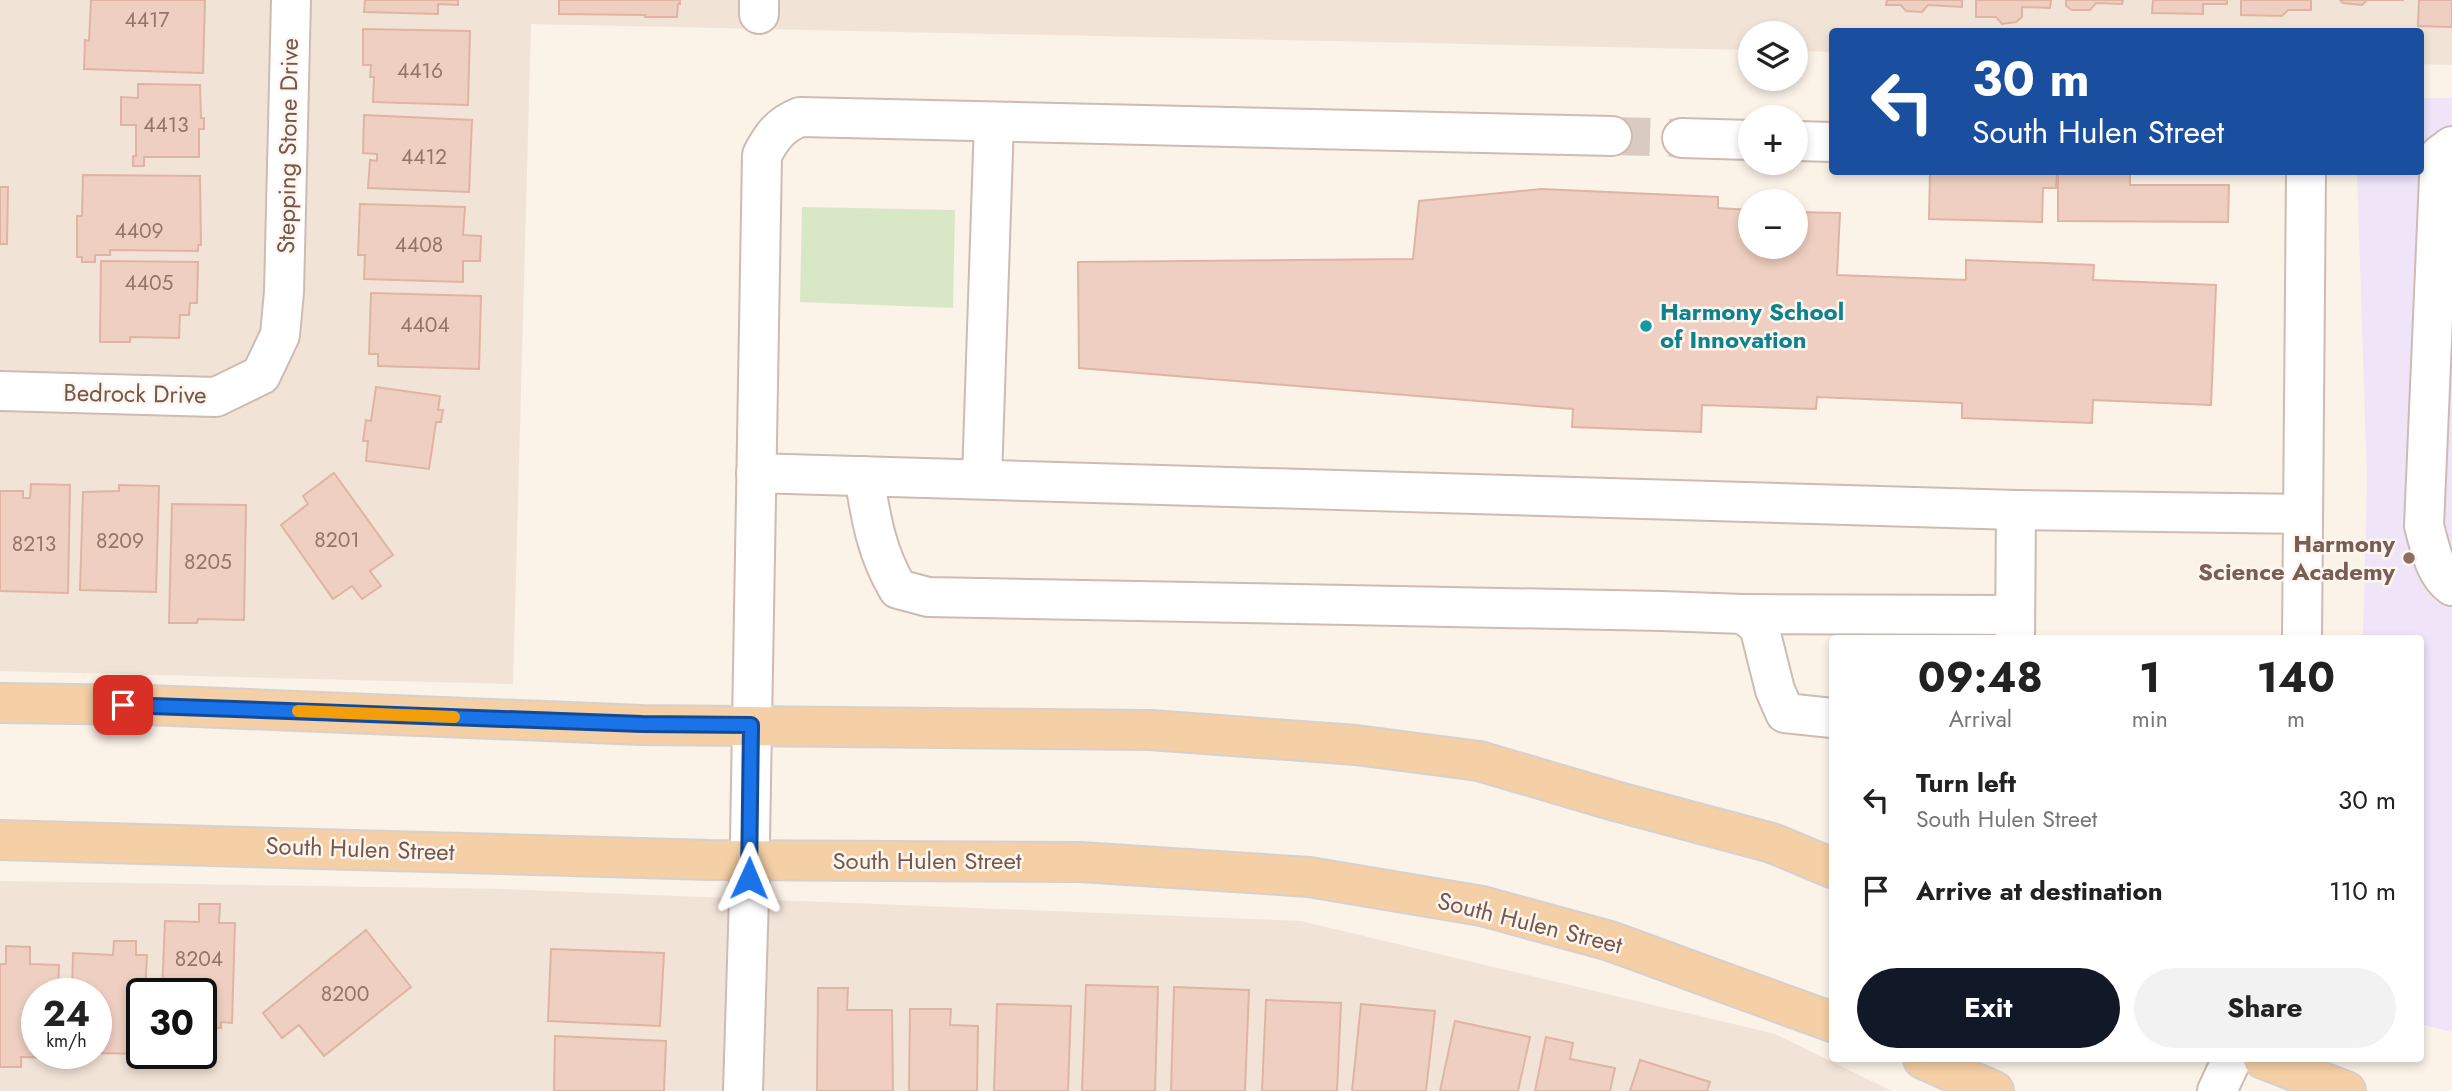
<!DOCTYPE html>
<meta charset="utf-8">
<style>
:root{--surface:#fff;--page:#f2f2f2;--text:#222;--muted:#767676;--accent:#111827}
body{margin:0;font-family:Jost,sans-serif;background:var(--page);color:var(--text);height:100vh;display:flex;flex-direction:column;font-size:26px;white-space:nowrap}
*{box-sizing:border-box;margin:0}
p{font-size:23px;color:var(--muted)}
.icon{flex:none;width:38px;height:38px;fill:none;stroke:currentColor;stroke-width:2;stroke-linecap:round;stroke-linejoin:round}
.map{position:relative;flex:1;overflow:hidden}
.details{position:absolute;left:1829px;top:635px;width:595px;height:427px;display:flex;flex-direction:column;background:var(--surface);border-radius:7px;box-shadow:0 4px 10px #0003}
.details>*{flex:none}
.guide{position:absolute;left:1829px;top:28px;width:595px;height:147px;border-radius:7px;box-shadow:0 4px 10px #0003;background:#1a4fa0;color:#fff;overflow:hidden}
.fabs{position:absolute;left:1738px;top:21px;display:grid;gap:14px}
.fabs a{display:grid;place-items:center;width:70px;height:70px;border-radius:50%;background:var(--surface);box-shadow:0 4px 10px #0003;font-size:35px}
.speed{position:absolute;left:21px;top:978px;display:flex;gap:14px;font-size:35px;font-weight:700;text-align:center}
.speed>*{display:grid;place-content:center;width:91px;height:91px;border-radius:50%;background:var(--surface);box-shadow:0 4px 10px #0003;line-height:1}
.speed small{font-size:18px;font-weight:400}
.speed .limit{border:4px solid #111;border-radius:10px;background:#fff;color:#111}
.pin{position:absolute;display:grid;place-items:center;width:60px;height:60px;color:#fff;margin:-30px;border-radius:14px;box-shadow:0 4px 10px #0006}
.me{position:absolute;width:77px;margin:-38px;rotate:1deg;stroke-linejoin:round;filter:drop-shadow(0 0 5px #0008)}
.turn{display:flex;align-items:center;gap:24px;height:147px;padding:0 28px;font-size:32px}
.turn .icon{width:91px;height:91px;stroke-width:2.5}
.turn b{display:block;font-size:49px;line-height:60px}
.eta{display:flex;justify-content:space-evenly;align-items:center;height:119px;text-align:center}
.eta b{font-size:42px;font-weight:700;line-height:49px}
.primary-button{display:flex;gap:14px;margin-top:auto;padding:14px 28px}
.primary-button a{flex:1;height:80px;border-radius:42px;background:var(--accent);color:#fff;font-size:28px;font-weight:700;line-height:80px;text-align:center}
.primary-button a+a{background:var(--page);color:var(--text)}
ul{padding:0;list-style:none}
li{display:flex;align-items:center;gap:21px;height:91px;padding:0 28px}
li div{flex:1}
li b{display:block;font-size:26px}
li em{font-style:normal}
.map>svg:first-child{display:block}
</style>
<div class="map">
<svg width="2452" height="1091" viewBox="0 0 2452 1091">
<rect width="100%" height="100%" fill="#fbf2e8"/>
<!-- residential -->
<g fill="#f2e3d7" fill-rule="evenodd">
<polygon points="0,0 2452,0 2452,65 2420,64 2420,32 1832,32 1832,52 1796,51 1796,33 1750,33 1750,50 531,24 513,684 0,671"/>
<path d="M0,881L502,889L1301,921L1775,1034L1892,1091H0ZM37,994H96V1054H37ZM142,994H201V1054H142Z"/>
</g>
<!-- education -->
<polygon fill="#efe4f8" points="2420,98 2452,98 2452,1032 2420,1024 2420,639 2363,639 2367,478 2357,172 2420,172"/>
<!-- green -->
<polygon fill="#d8e8c7" points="802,207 955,210 953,308 800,302"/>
<!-- building -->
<g fill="#efcfc1" stroke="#e0b4a3" stroke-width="2">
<polygon points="91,0 205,0 203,73 84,69 85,40 89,41"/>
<polygon points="365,0 458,0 458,5 438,4 438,14 364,12"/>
<polygon points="559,0 680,0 680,4 678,4 677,17 645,17 645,15 559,14"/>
<polygon points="1887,0 1962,0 1962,7 1928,5 1922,12 1906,11 1901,5 1886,5"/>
<polygon points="1976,0 2051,0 2050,8 2022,7 2022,17 2016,22 2002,24 1996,17 1976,17"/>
<polygon points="2066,0 2123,0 2122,4 2096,3 2090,10 2072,10 2066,6"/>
<polygon points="2153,0 2227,0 2227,4 2203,4 2203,14 2152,13"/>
<polygon points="2241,0 2311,0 2311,10 2288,10 2282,16 2241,15"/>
<polygon points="2340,0 2404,0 2367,0 2362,5 2343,3"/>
<polygon points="2419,0 2452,0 2452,27 2418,26"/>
<polygon points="363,29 470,31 468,105 373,102 374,77 370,77 371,65 363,65"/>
<polygon points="138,84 200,85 201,118 204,118 204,129 199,129 199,157 144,157 144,166 133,166 133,156 136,156 136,125 121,125 121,97 138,98"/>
<polygon points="364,115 472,120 469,192 368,188 370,160 377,161 377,154 363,153"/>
<polygon points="1930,172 2057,172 2056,188 2043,188 2042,222 1929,219"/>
<polygon points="2058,172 2130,172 2130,185 2229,185 2228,222 2058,221"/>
<polygon points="83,175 200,176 201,245 198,245 198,251 110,250 110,255 95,255 95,262 82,262 82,257 77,257 77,216 82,216"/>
<polygon points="0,187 8,187 7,244 0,244"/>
<polygon points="1541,189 1718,197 1718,208 1750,210 1750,247 1796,247 1796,212 1840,213 1837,275 1966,280 1966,260 2094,265 2093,280 2216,285 2211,405 2093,400 2092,423 1962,418 1962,403 1817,397 1816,409 1702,405 1701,432 1572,427 1573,409 1079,368 1078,262 1413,259 1419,201"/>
<polygon points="360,204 465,207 463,235 481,236 480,261 463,261 463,282 364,279 365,255 358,255"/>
<polygon points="101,261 198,262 197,303 190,303 189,315 180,315 179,338 130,337 130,342 100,342"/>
<polygon points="371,293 481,296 479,369 378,366 378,354 369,354"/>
<polygon points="376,387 440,396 438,410 443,410 441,422 436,422 429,469 366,461 368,441 363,441 366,420 371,421"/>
<polygon points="334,473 393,555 370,571 381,586 362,599 352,586 333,599 281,525 308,504 303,496"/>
<polygon points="31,484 70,485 68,593 0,591 0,491 23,491 23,498 30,498"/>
<polygon points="119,485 159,486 156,592 80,590 83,492 119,491"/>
<polygon points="172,504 246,505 244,620 198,619 197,623 169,623"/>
<polygon points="199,904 220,904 219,923 235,923 232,1023 221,1022 221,1028 201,1028 201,994 162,994 165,921 199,922"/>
<polygon points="366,930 411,987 324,1056 299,1025 282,1038 263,1013"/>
<polygon points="114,941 136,941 136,955 147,955 145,993 148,994 142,994 143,1054 96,1053 96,994 72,994 73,953 113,955"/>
<polygon points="6,946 30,947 30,964 59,965 58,994 37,994 37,1054 56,1054 56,1058 21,1057 21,1067 0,1067 0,964 6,964"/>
<polygon points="551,949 664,953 660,1026 548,1021"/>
<polygon points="1086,985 1158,987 1155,1091 1082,1091"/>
<polygon points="1174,987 1249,990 1245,1091 1171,1091"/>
<polygon points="818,988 848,988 847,1010 892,1010 893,1091 817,1091"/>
<polygon points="1266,1000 1341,1003 1337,1091 1262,1091"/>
<polygon points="997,1004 1071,1006 1068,1091 994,1091"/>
<polygon points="1361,1004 1435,1011 1426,1091 1352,1091"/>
<polygon points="910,1009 951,1009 950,1025 978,1026 977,1091 909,1091"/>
<polygon points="1455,1021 1530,1037 1518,1091 1440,1091"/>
<polygon points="555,1036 666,1041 664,1091 554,1091"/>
<polygon points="1546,1037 1573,1043 1570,1059 1615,1068 1610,1091 1535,1091"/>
<polygon points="1640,1060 1710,1082 1707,1091 1630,1091"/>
</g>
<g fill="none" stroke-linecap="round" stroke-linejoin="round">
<!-- minor-tunnel -->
<polyline stroke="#d9cbc1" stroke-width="38" stroke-dasharray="38 19" stroke-linecap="butt" points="1612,136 1682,138"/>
<defs>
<g id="minor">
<polyline points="759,14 759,0"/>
<polyline points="1682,138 1750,140"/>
<polyline points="1796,141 1832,142"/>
<path d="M2452,146L2440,155L2424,526C2430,547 2434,573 2452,586"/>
<polyline points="0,391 216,397 261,375 280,335 284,292 291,0"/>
<polyline points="756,473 2016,510 2303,514"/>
<path d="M864,476C871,518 876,552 898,589L928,597L1662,611L1743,614L1759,626L1775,690L1785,713L1832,718"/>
<polyline points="982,478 994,122"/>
<polyline points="1743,614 2015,615"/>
<polyline points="2015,639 2016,510"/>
<polyline points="2302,639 2306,172"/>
<path d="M743,1091L749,897L762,155C772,136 780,125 800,117L1612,136"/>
<polyline points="2217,1091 2232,1059"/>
</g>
<g id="major">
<polyline points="0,703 148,705 642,725 1150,730 1356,745 1479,761 1615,801 1772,843 1832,868"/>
<polyline points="0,840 710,860 1080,862 1309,877 1482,906 1610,941 1832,1022"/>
<polyline points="1923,1059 1994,1091"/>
<polyline points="2263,1059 2346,1091"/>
</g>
</defs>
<!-- minor casing -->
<use href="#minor" stroke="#cebbb1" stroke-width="42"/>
<!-- major casing -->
<use href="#major" stroke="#d8d0cd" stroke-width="42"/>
<!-- minor -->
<use href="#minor" stroke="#fff" stroke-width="38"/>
<!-- major -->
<use href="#major" stroke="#f5cfa5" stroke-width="38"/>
</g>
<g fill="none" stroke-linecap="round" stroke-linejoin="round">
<defs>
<polyline id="route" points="123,705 642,724 751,725 749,878"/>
</defs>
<!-- route casing -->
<use href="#route" stroke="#114b97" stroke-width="18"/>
<!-- route -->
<use href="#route" stroke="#1a73e8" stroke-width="12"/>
<!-- slow -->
<polyline stroke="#f59e0b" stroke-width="12" points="298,711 454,717"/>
</g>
<!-- markers -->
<circle fill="#0f9aa8" stroke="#fef6ee" stroke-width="2.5" cx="1646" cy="326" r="7"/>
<circle fill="#8d6e63" stroke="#fef6ee" stroke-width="2.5" cx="2409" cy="558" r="7"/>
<g text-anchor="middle" stroke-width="5" stroke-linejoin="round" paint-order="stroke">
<!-- number labels -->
<g font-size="21" fill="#93756a">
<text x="147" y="27">4417</text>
<text x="420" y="78">4416</text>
<text x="166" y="132">4413</text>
<text x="424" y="164">4412</text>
<text x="139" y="238">4409</text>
<text x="419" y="252">4408</text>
<text x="149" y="290">4405</text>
<text x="425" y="332">4404</text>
<text x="337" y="547">8201</text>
<text x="120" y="548">8209</text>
<text x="34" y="551">8213</text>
<text x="208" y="569">8205</text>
<text x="199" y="966">8204</text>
<text x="345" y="1001">8200</text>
</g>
<!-- street labels -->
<g font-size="24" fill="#74574d" stroke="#fef6ee">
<text transform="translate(288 146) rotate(-89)" y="8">Stepping Stone Drive</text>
<text transform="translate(135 394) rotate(1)" y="8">Bedrock Drive</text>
<text transform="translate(360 849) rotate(2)" y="8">South Hulen Street</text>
<text x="927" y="869">South Hulen Street</text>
<text transform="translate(1530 923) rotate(14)" y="8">South Hulen Street</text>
</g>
<!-- culture labels -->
<g font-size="24" font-weight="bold" fill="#0d838f" stroke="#fef6ee" text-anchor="start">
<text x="1660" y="320">Harmony School<tspan x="1660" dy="28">of Innovation</tspan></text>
</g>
<!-- education labels -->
<g font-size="24" font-weight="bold" fill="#785e54" stroke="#fef6ee" text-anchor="end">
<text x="2395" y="552">Harmony<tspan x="2395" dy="28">Science Academy</tspan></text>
</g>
</g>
</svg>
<div class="fabs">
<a><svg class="icon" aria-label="layers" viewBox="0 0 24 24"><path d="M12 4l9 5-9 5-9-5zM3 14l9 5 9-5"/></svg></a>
<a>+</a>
<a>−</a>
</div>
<div class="speed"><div>24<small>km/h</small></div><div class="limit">30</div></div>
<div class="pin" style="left:123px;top:705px;background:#d93025"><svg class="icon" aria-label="arrive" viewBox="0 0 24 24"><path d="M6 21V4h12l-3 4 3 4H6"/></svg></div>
<svg class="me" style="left:749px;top:878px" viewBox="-20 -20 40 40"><path d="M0-17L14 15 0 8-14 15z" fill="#1a73e8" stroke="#fff" stroke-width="4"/></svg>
<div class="guide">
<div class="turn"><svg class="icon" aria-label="left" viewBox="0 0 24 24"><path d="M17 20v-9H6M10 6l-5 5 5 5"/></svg><div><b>30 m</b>South Hulen Street</div></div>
</div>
<section class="details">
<div class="eta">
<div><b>09:48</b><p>Arrival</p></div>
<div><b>1</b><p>min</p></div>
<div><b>140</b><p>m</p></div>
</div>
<ul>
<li><svg class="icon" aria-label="left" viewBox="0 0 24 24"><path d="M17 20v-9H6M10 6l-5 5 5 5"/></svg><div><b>Turn left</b><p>South Hulen Street</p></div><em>30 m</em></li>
<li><svg class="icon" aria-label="arrive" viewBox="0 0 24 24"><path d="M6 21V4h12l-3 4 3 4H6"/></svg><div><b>Arrive at destination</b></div><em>110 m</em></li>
</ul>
<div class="primary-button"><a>Exit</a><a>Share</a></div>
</section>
</div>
